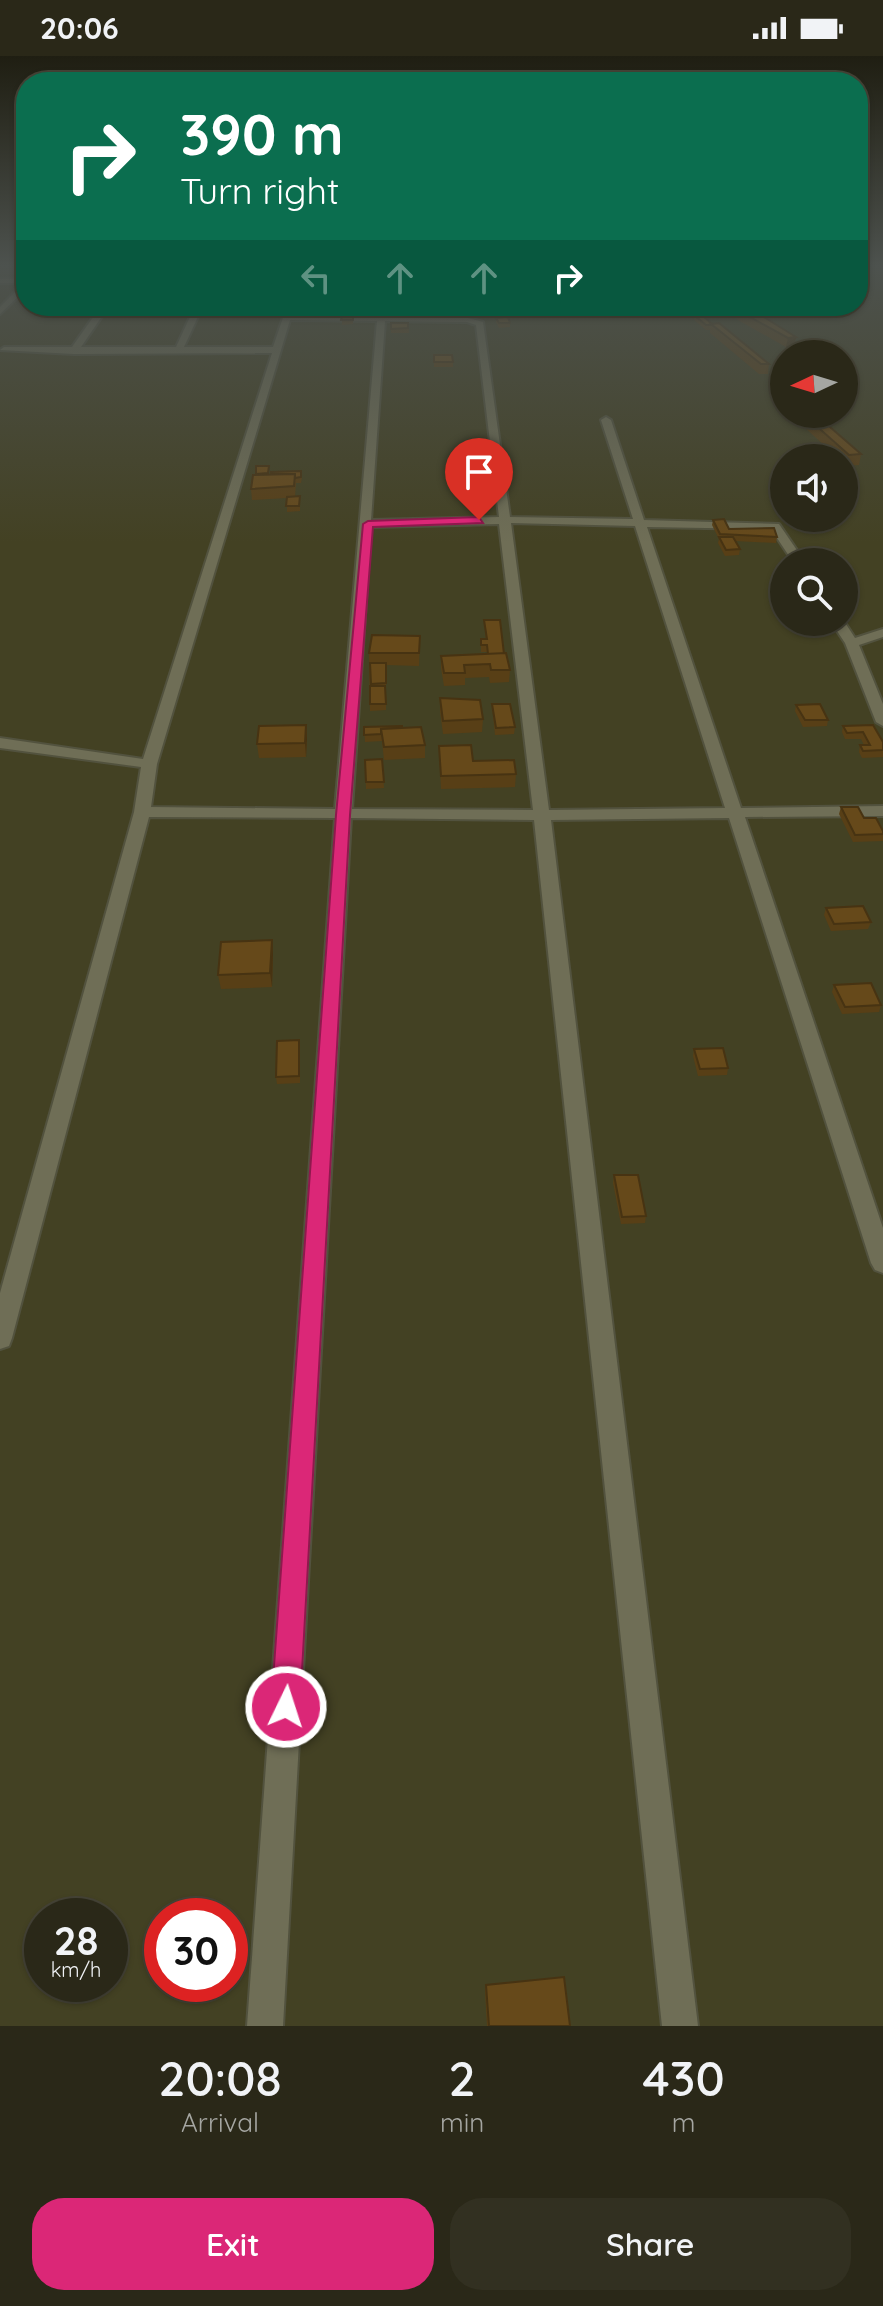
<!DOCTYPE html>
<style>
:root{--surface:#2a2818;--page:#323021;--text:#f1f3f6;--muted:#a5a6a2;--line:#464437;--accent:#db2777}
body{margin:0;font-family:Quicksand,sans-serif;background:var(--page);color:var(--text);height:100vh;display:flex;flex-direction:column;font-size:30px;white-space:nowrap}
*{box-sizing:border-box;margin:0}
p{font-size:26px;color:var(--muted)}
.icon{flex:none;width:44px;height:44px;fill:none;stroke:currentColor;stroke-width:2;stroke-linecap:round;stroke-linejoin:round}
.map{position:relative;height:1970px;overflow:hidden}
.details{display:flex;flex-direction:column;background:var(--surface);flex:1}
.details>*{flex:none}
.hud{position:absolute;left:16px;top:16px;width:852px;height:244px;border-radius:32px;box-shadow:0 2px 6px #0004,0 0 0 2px var(--line);background:#0b6e4f;color:#fff;overflow:hidden}
.needle{width:52px;rotate:266deg}
.fabs{position:absolute;left:770px;top:284px;display:grid;gap:16px}
.fabs a{display:grid;place-items:center;width:88px;height:88px;border-radius:50%;background:var(--surface);box-shadow:0 2px 6px #0004,0 0 0 2px var(--line);font-size:40px}
.speed{position:absolute;left:24px;top:1842px;display:flex;gap:16px;font-size:40px;font-weight:700;text-align:center}
.speed>*{display:grid;place-content:center;width:104px;height:104px;border-radius:50%;background:var(--surface);box-shadow:0 2px 6px #0004,0 0 0 2px var(--line);line-height:1}
.speed small{font-size:20px;font-weight:400}
.speed .limit{border:12px solid #d22;background:#fff;color:#111}
.pin{position:absolute;display:grid;place-items:center;width:68px;height:68px;color:#fff;margin:-82px -34px;border-radius:50% 50% 50% 0;rotate:-45deg;box-shadow:0 0 8px #0007}
.pin .icon{rotate:45deg}
.me{position:absolute;width:88px;margin:-44px;rotate:4deg;stroke-linejoin:round;filter:drop-shadow(0 0 6px #0008)}
.turn{display:flex;align-items:center;gap:28px;height:168px;padding:0 32px;font-size:36px}
.turn .icon{width:104px;height:104px;stroke-width:2.5}
.turn b{display:block;font-size:56px;line-height:68px}
.lanes{display:flex;align-items:center;height:76px;padding:0 32px;background:#0003;justify-content:center;gap:40px;direction:ltr}
.lanes .off{opacity:.35}
.eta{display:flex;justify-content:space-evenly;align-items:center;height:136px;text-align:center}
.eta b{font-size:48px;font-weight:600;line-height:56px}
.action{display:flex;gap:16px;margin-top:auto;padding:16px 32px}
.action a{flex:1;height:92px;border-radius:32px;background:var(--accent);color:#fff;font-size:32px;font-weight:600;line-height:92px;text-align:center}
.action a+a{background:var(--page);color:var(--text)}
.status{display:flex;justify-content:space-between;align-items:center;height:56px;padding:0 40px;background:var(--surface);direction:ltr}
.status svg{height:22px;fill:currentColor}
.map>svg:first-child{display:block}
</style>
<div class="status"><b>20:06</b><svg viewBox="0 0 49 12"><path d="M0 12V9h3v3zM5 12V6h3v6zM10 12V3h3v9zM15 12V0h3v12zM26 1h20v11H26zM47 4h2v5h-2z"/></svg></div>
<div class="map">
<svg width="883" height="1970" viewBox="0 0 883 1970">
<rect width="100%" height="100%" fill="#383620"/>
<!-- built -->
<path fill="#434123" fill-rule="evenodd" d="M0,211H26V250H858V211H883V1970H0ZM784,298H844V358H784ZM784,402H844V462H784ZM784,506H844V566H784ZM42,1860H110V1928H42ZM162,1860H230V1928H162Z"/>
<g fill="none" stroke-linecap="round" stroke-linejoin="round">
<defs>
<g id="minor">
<polygon points="0,223 26,223 26,233 0,258 0,251 24,227 0,227"/>
<path d="M101,250H109L81,291H176L195,250H203L184,291H273L287,250L294,251L291,260L377,261L378,250H386L385,261L468,262L483,266L510,461L633,463L601,364L606,361L611,364L644,464L779,468L805,506H793L771,473L647,471L741,752L883,750V760L745,761L883,1172V1217L875,1214L871,1207L729,762L551,764L698,1970H662L534,764L351,762L283,1970H247L335,762L149,761L12,1282L9,1290L0,1293V1237L134,756L141,711L0,692V682L143,703L272,297L74,298L0,294L4,291H72ZM290,264L377,265L335,753L151,751L157,708ZM385,265L467,266L476,269L499,461L371,464ZM511,467L635,470L725,752L549,754ZM499,468L533,754L352,753L371,471Z"/>
<polygon points="844,565 855,582 883,573 883,581 859,589 883,648 883,670 876,666 845,587 831,566"/>
</g>
</defs>
<!-- minor casing -->
<use href="#minor" stroke="#52523e" stroke-width="4"/>
<!-- minor -->
<use href="#minor" fill="#6f6e56" fill-rule="evenodd"/>
</g>
<!-- wall -->
<g fill="#583f16">
<polygon points="737,254 796,281 794,291 786,291 736,263"/>
<polygon points="342,259 353,259 353,268 342,269"/>
<polygon points="694,259 712,268 769,308 768,318 759,318 710,277 710,274 706,274 694,264"/>
<polygon points="496,262 510,267 510,271 499,272 496,266"/>
<polygon points="391,267 408,267 409,277 391,277"/>
<polygon points="434,299 453,306 453,311 434,311"/>
<polygon points="774,332 784,332 784,353 772,342"/>
<polygon points="790,358 815,358 861,398 859,409 847,410 844,407 844,402 838,402"/>
<polygon points="473,386 483,393 483,398 474,398"/>
<polygon points="256,410 269,410 269,419 302,421 301,427 296,427 295,441 300,440 300,455 287,456 287,442 252,444 251,433 256,419"/>
<polygon points="713,464 729,473 777,481 776,487 735,485 740,493 739,499 725,500 718,487 719,483 712,469"/>
<polygon points="484,564 504,598 510,614 509,626 490,627 489,621 465,622 465,629 444,630 441,612 441,600 487,598 487,596 481,596 481,583 486,583"/>
<polygon points="420,580 419,610 386,609 386,654 370,655 369,597"/>
<polygon points="440,642 483,663 482,676 443,678 440,655"/>
<polygon points="492,648 515,671 514,678 495,679"/>
<polygon points="796,649 828,664 827,670 803,671 795,655"/>
<polygon points="306,669 307,683 306,701 259,702 257,688"/>
<polygon points="873,669 883,686 883,701 862,702 859,696 860,689 864,689 861,683 845,683 842,676 843,670"/>
<polygon points="364,671 402,672 425,689 425,702 384,704 382,685 365,686"/>
<polygon points="439,690 473,705 516,718 515,731 441,733"/>
<polygon points="382,703 384,732 366,733 365,704"/>
<polygon points="841,751 864,762 883,775 883,785 853,786 839,758"/>
<polygon points="826,852 871,866 868,873 831,875 824,859"/>
<polygon points="272,884 273,898 272,931 221,933 218,919"/>
<polygon points="834,929 881,949 879,956 842,958 832,936"/>
<polygon points="300,991 300,1027 277,1028 276,1021"/>
<polygon points="694,993 728,1012 727,1019 698,1020 693,1000"/>
<polygon points="614,1119 646,1160 645,1167 621,1168 613,1127"/>
<polygon points="486,1929 570,1970 487,1970 485,1935"/>
</g>
<!-- shaded-wall -->
<g fill="#473312">
<polygon points="796,281 794,291 786,291 788,282"/>
<polygon points="306,669 307,683 306,701 305,687"/>
<polygon points="272,884 273,898 272,931 270,917"/>
</g>
<!-- building -->
<g fill="#66491a" stroke="#473312" stroke-width="2">
<polygon points="751,253 796,281 788,282 737,254"/>
<polygon points="342,259 353,259 353,264 341,264"/>
<polygon points="694,259 702,259 712,268 711,269 706,269"/>
<polygon points="508,261 510,267 499,267 496,262"/>
<polygon points="391,267 408,267 408,272 391,273"/>
<polygon points="719,267 769,308 761,308 711,268"/>
<polygon points="434,299 452,299 453,306 434,306"/>
<polygon points="774,332 784,332 784,341"/>
<polygon points="803,358 815,358 861,398 849,399"/>
<polygon points="473,386 482,386 483,393 474,393"/>
<polygon points="256,410 269,410 268,417 256,418"/>
<polygon points="301,415 301,421 295,422 295,418 271,418 271,416"/>
<polygon points="295,418 294,430 251,433 253,419"/>
<polygon points="300,440 299,450 286,450 287,441"/>
<polygon points="724,463 729,473 774,472 777,481 720,478 713,464"/>
<polygon points="719,481 733,481 740,493 726,494"/>
<polygon points="484,564 500,564 504,598 488,598 487,589 481,589 481,583 487,583"/>
<polygon points="372,579 420,580 419,597 369,597"/>
<polygon points="506,597 510,614 491,614 490,608 464,609 465,617 444,617 441,600"/>
<polygon points="370,607 386,607 386,627 371,628"/>
<polygon points="370,630 385,630 386,648 370,648"/>
<polygon points="440,642 480,644 483,663 443,665"/>
<polygon points="492,648 510,648 515,671 496,672"/>
<polygon points="820,648 828,664 805,664 796,649"/>
<polygon points="306,669 305,687 257,688 259,670"/>
<polygon points="873,669 883,686 883,694 863,695 860,689 870,689 863,676 847,677 843,670"/>
<polygon points="402,670 402,672 381,673 381,678 364,679 364,671"/>
<polygon points="421,671 425,689 384,691 381,673"/>
<polygon points="471,689 473,705 514,704 516,718 441,720 439,690"/>
<polygon points="382,703 384,726 366,726 365,704"/>
<polygon points="841,751 858,751 864,762 876,762 883,775 883,778 855,779"/>
<polygon points="863,850 871,866 834,868 826,852"/>
<polygon points="272,884 270,917 218,919 221,886"/>
<polygon points="871,927 881,949 845,951 834,929"/>
<polygon points="299,984 299,1020 276,1021 277,985"/>
<polygon points="723,992 728,1012 700,1013 694,993"/>
<polygon points="614,1119 638,1119 646,1160 622,1161"/>
<polygon points="564,1921 570,1970 489,1970 486,1929"/>
</g>
<!-- sky -->
<linearGradient id="sky" x2="0" y2="1"><stop stop-color="#1f1e12"/><stop offset="0.43" stop-color="#4d524e"/><stop offset="1" stop-color="#4d524e" stop-opacity="0"/></linearGradient>
<rect width="883" height="487" fill="url(#sky)"/>
<!-- route -->
<polygon fill="#db2777" stroke="#8e194d" stroke-width="2" points="479,461 483,467 373,471 350,759 300,1651 296,1661 286,1665 276,1661 271,1651 336,759 363,468 368,465"/>
</svg>
<div class="fabs">
<a><svg class="needle" viewBox="-14 -14 28 28"><path d="M0-13l5 13h-10z" fill="#e53935"/><path d="M0 13l5-13h-10z" fill="#a5a6a2"/></svg></a>
<a><svg class="icon" aria-label="sound" viewBox="0 0 24 24"><path d="M4 9h4l5-4v14l-5-4H4zM17 9q2 3 0 6"/></svg></a>
<a><svg class="icon" aria-label="search" viewBox="0 0 24 24"><circle cx="10" cy="10" r="6"/><path d="M15 15l6 6"/></svg></a>
</div>
<div class="speed"><div>28<small>km/h</small></div><div class="limit">30</div></div>
<div class="pin" style="left:479px;top:464px;background:#d93025"><svg class="icon" aria-label="arrive" viewBox="0 0 24 24"><path d="M6 21V4h12l-3 4 3 4H6"/></svg></div>
<svg class="me" style="left:286px;top:1651px" viewBox="-20 -20 40 40"><circle r="17" fill="#db2777" stroke="#fff" stroke-width="3"/><path d="M0-11L8 9 0 5-8 9z" fill="#fff"/></svg>
<div class="hud">
<div class="turn"><svg class="icon" aria-label="right" viewBox="0 0 24 24"><path d="M7 20v-9h11M14 6l5 5-5 5"/></svg><div><b>390 m</b>Turn right</div></div>
<div class="lanes"><svg class="icon off" aria-label="left" viewBox="0 0 24 24"><path d="M17 20v-9H6M10 6l-5 5 5 5"/></svg><svg class="icon off" aria-label="ahead" viewBox="0 0 24 24"><path d="M12 20V5M6 11l6-6 6 6"/></svg><svg class="icon off" aria-label="ahead" viewBox="0 0 24 24"><path d="M12 20V5M6 11l6-6 6 6"/></svg><svg class="icon" aria-label="right" viewBox="0 0 24 24"><path d="M7 20v-9h11M14 6l5 5-5 5"/></svg></div>
</div>
</div>
<section class="details">
<div class="eta">
<div><b>20:08</b><p>Arrival</p></div>
<div><b>2</b><p>min</p></div>
<div><b>430</b><p>m</p></div>
</div>
<div class="action"><a>Exit</a><a>Share</a></div>
</section>
